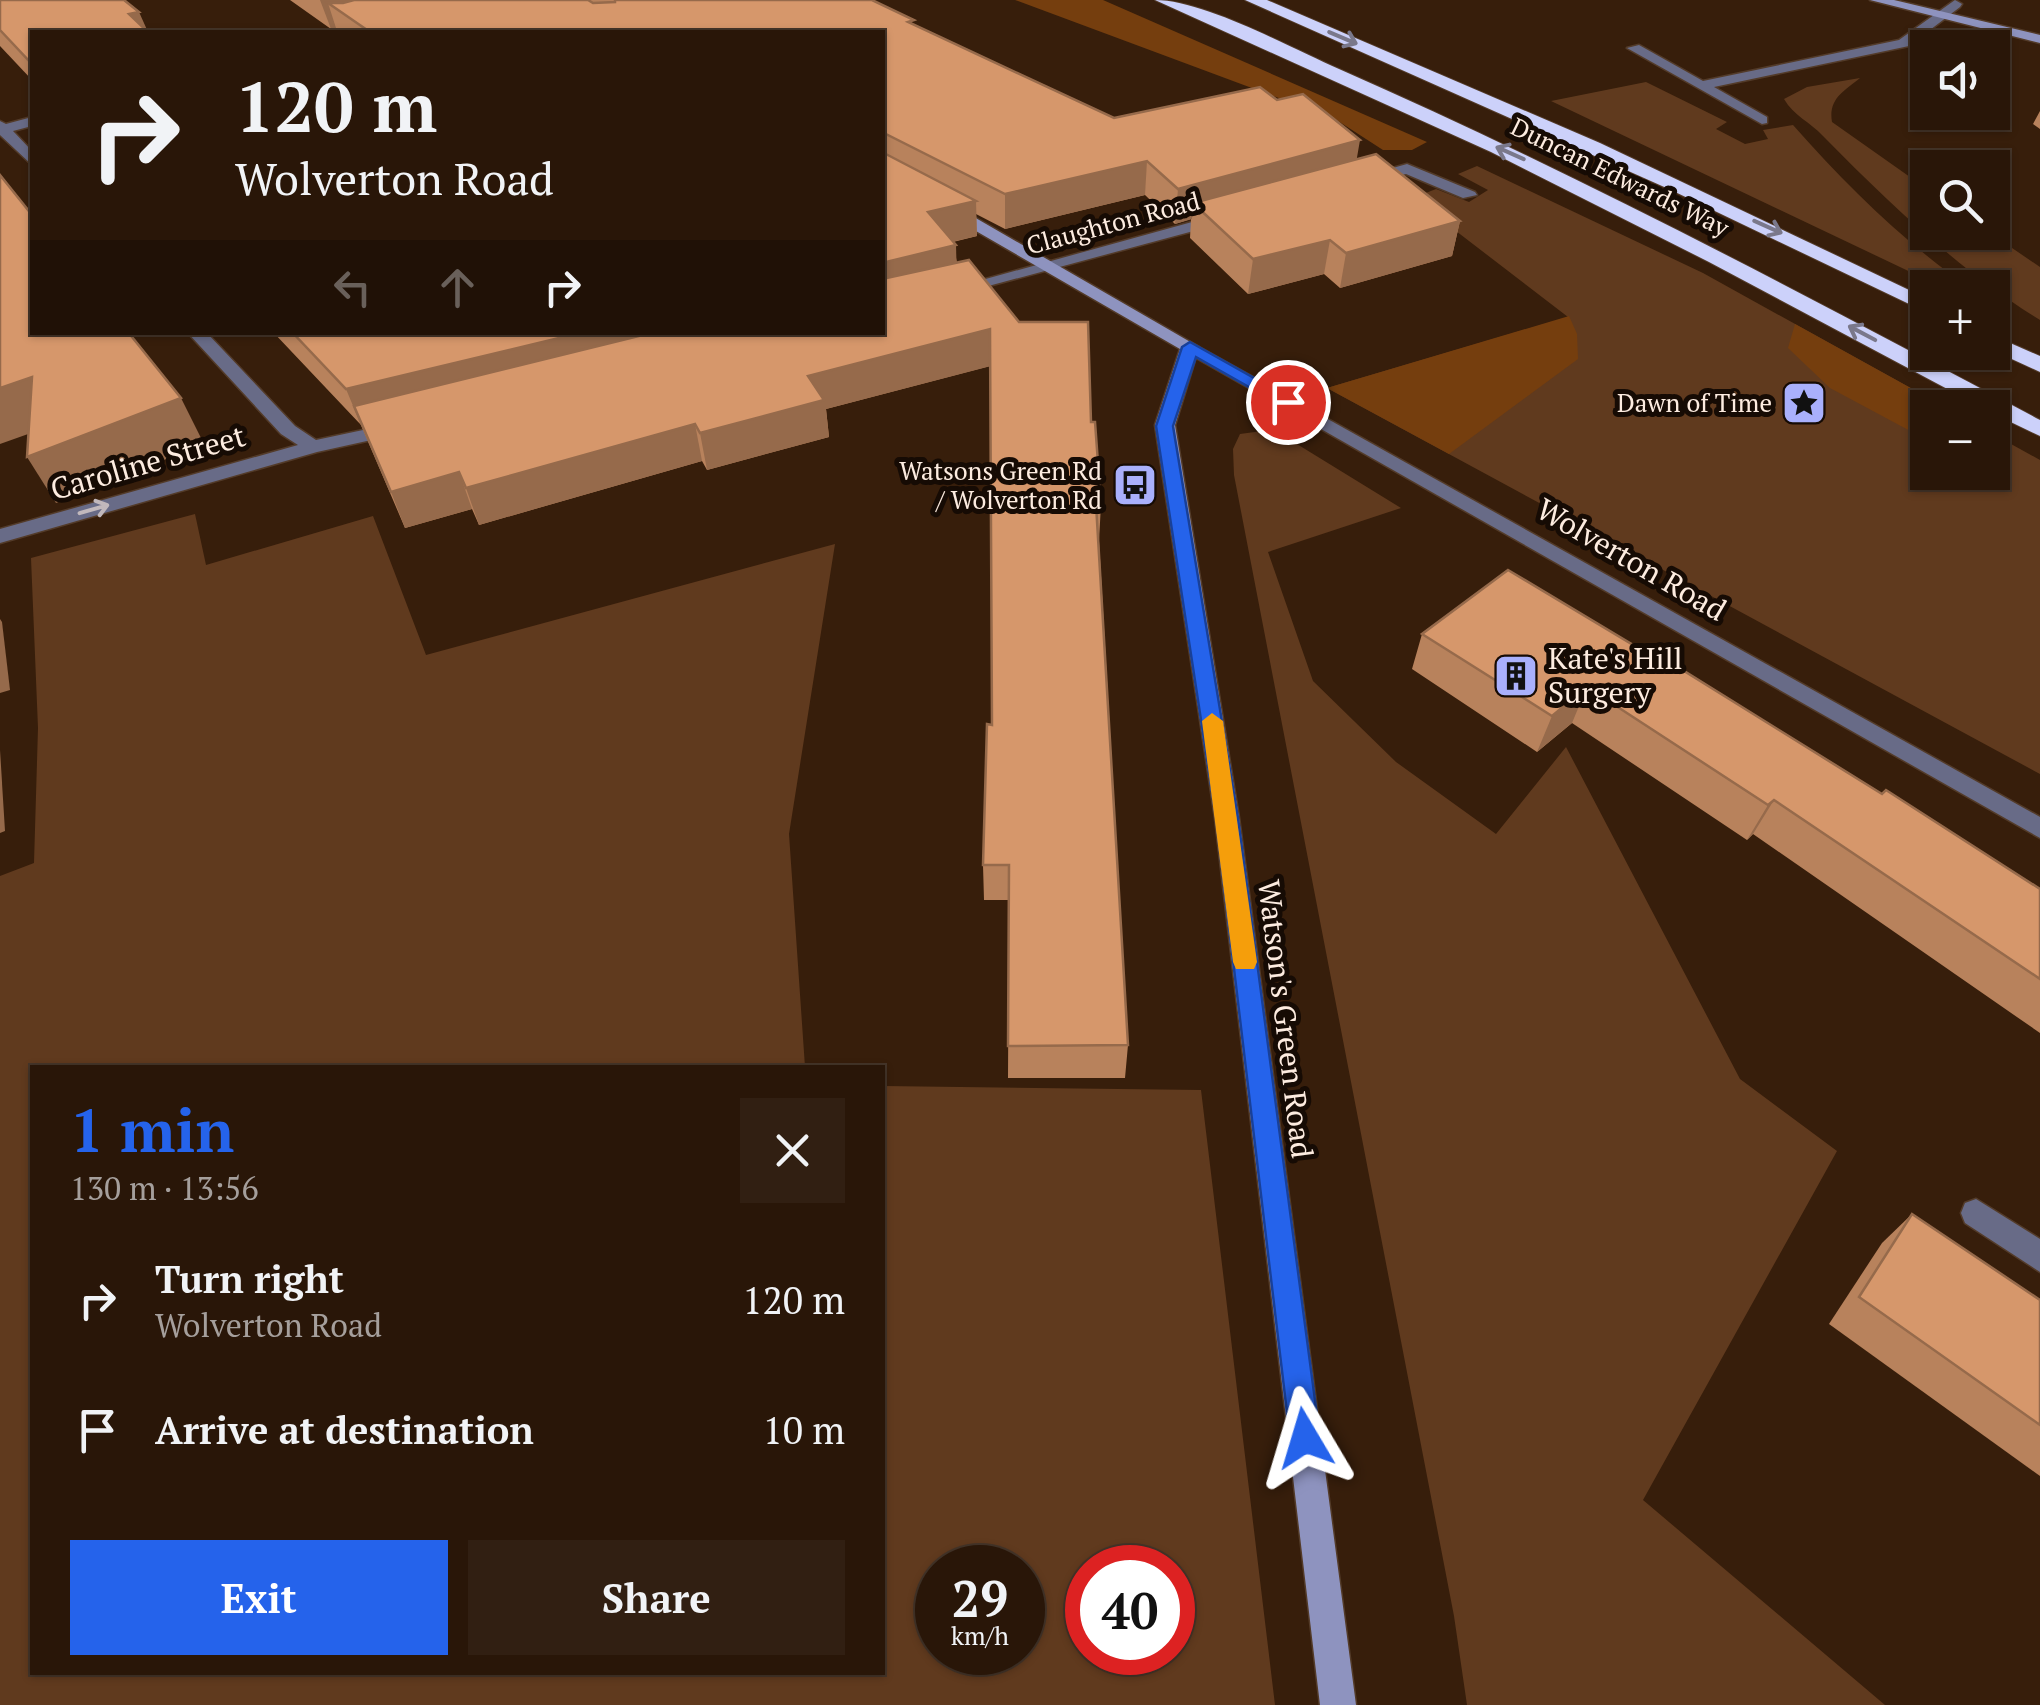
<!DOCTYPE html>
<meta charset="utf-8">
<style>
:root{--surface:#291608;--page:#311f12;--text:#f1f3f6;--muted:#a59f9c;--line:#453529;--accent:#2563eb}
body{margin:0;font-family:"PT Serif",serif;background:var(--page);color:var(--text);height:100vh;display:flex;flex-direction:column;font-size:38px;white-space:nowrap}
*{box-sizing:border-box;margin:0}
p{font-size:32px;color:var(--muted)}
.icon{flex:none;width:55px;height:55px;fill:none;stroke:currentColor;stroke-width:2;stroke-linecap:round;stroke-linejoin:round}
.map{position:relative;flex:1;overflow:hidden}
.drawer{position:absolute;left:30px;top:1065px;width:855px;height:610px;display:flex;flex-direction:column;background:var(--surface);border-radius:0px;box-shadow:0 2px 8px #0004,0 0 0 2px var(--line)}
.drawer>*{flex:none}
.guide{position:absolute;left:30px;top:30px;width:855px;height:305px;border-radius:0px;box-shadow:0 2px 8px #0004,0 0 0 2px var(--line);background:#291608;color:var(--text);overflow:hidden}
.buttons{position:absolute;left:1910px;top:30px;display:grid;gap:20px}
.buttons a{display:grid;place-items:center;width:100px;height:100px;border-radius:0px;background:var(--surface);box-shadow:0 2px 8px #0004,0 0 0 2px var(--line);font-size:50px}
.speed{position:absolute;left:915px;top:1545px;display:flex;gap:20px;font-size:50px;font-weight:700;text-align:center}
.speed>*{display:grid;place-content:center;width:130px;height:130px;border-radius:50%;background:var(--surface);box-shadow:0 2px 8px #0004,0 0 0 2px var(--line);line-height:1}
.speed small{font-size:25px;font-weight:400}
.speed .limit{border:15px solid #d22;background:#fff;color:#111}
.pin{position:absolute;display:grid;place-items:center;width:85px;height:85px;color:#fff;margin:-42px;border:5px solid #fff;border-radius:50%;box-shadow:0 2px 10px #0007}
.me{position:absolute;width:110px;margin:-55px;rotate:353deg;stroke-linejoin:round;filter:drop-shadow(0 0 8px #0008)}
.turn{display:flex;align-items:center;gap:35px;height:210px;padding:0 40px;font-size:45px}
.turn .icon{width:130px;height:130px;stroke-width:2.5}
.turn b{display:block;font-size:70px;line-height:85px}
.lanes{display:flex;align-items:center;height:95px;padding:0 40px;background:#0003;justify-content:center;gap:50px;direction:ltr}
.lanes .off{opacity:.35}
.round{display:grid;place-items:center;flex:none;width:105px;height:105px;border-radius:0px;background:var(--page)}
.overview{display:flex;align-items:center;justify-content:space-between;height:170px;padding:0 40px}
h1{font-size:60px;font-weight:700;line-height:75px;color:var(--accent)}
.action{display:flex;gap:20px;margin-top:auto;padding:20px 40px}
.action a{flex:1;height:115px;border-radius:0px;background:var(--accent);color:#fff;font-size:40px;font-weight:700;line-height:115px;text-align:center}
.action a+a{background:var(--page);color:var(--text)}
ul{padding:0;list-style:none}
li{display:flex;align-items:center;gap:30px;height:130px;padding:0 40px}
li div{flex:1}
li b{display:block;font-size:38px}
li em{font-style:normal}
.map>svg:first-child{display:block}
</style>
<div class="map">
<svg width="2040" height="1705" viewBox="0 0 2040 1705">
<rect width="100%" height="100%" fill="#371e0b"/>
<!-- green -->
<g fill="#603a1e" fill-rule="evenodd">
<path d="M1860,78C1844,91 1828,99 1832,122L1927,189L1928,232L1990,233L2040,267V320C1960,271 1891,205 1823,136C1810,122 1794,116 1784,99L1807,87Z"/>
<path d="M1646,82L1727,122L1716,129L1745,144L1768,139L1763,130L1793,125C1847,186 1902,240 1968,287H1942L1551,101Z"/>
<polygon points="1477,166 1703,273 1945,407 1928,408 1928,472 1992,472 1993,434 2040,460 2040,774 1327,388 1568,317 1413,198 1436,189 1469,202 1488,190 1458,174"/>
<polygon points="1262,431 1292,441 1401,508 1268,552 1313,681 1396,762 1496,834 1566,747 1740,1079 1837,1151 1643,1500 1885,1705 1467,1705 1454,1616 1234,475 1233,449 1240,434"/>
<path d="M195,514L206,565L373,516L426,655L835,544L789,834L805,1067L32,1068V1672H882L883,1086L1201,1090L1275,1705H0V876L34,863L38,728L31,558ZM938,1568H1022V1652H938ZM1088,1568H1172V1652H1088Z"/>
</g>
<!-- forest -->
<g fill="#753e0e">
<polygon points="1015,0 1103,0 1427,142 1412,150 1383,150 1335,119"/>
<polygon points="1569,316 1577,334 1578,359 1449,454 1327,388"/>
<polygon points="1795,324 1945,407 1928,408 1927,440 1830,388 1788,348"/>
</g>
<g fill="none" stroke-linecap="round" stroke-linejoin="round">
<defs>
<g id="street">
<polygon points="1955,0 1962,4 1960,7 1909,46 1714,87 1767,117 1767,123 1762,124 1627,48 1639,45 1703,81 1899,40"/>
<polygon points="32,117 32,126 13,131 32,151 32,165 0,135 0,121 6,124"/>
<polygon points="1407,164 1475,192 1477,195 1463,198 1406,174 1365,183 1357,178"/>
<polygon points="1221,214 1227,216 1227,222 955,295 946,290"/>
<polygon points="187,332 206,332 295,426 316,440 396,423 406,429 403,433 317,452 0,543 0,529 298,445 281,434"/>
<polygon points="1190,342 2040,817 2040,838 1184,351 1181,347"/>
<polygon points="1976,1199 2040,1239 2040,1272 1965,1223 1961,1213 1965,1203"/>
</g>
<g id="secondary">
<polygon points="1870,0 1894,0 2040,35 2040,43"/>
<polygon points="943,206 955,206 1199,347 1175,425 1239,818 1356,1705 1320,1705 1215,818 1155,425 1180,349 943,212"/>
</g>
<g id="highway">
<path d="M1155,0C1204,0 1291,48 1339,69C1578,174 1809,297 2040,420V436L1992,413V408H1983L1709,262L1491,152Z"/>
<polygon points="1245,0 1267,0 1600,143 1928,299 1928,313 1671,190"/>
<polygon points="1992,335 2040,356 2040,372 1992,350"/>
</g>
</defs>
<!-- street casing -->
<use href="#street" stroke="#533b29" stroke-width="3"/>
<!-- secondary casing -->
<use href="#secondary" stroke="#533b29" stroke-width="3"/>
<!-- highway casing -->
<use href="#highway" stroke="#533b29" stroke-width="2"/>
<!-- street -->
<use href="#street" fill="#686b87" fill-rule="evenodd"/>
<!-- secondary -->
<use href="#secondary" fill="#8e93bf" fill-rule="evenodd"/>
<!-- highway -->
<use href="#highway" fill="#ccd1fa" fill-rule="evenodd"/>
</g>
<!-- wall -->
<g fill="#b8825c">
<polygon points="0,0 32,32 32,80 0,46"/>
<polygon points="290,0 872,0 914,25 1114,118 1277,100 1357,159 1460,221 1452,256 1340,288 1324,274 1248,294 1190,238 1191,219 1175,224 1145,195 1005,229 976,214 977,236 953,242 957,263 1091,422 1101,504 1099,541 1128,1045 1125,1078 1008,1078 1009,900 984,900 983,865 992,725 990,366 826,409 829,437 707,470 702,461 479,525 472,509 405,528 361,425 273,332 882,332 882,32 338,32 336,28 331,29"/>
<polygon points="2040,111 2040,129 2033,124"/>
<polygon points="1508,570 2040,889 2040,1033 1753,834 1747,840 1572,723 1537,752 1412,669 1422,634"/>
<polygon points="1912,1214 2040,1300 2040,1476 1829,1324 1882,1243"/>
</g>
<!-- shaded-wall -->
<g fill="#966a4b">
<polygon points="320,0 422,0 328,3 336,28 331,29"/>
<polygon points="139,12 148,32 129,14"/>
<polygon points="1360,140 1354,175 1193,203 1192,219 1175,224 1178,189"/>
<polygon points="1147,161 1145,195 1005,229 1005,194"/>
<polygon points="976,201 977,236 930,247 928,212"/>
<polygon points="1460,221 1452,256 1340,288 1346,253"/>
<polygon points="1330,240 1324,274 1248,294 1253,259"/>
<polygon points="956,245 957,281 882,299 882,263"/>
<polygon points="990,329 991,366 826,409 829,437 707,470 700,433 808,376"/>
<polygon points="584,332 743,332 354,406 361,425 346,389"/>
<polygon points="32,377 59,423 0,444 0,388"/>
<polygon points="181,398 204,444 56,503 27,457"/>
<polygon points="695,424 702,461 479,525 466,488"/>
<polygon points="459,472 472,509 405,528 391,492"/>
<polygon points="0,619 2,622 10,690 0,693"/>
<polygon points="1587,687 1572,723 1537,752 1552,716"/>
<polygon points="0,750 5,831 0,833"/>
<polygon points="1774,800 1753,834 1747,840 1768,805"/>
</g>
<!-- building -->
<g fill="#d6976b" stroke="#966a4b" stroke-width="2.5">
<polygon points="0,0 124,0 139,12 129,14 148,32 32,32 32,64 0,30"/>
<polygon points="354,0 588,0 593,3 615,2 615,0 872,0 914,20 908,22 1114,118 1260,87 1277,100 1303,94 1360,140 1178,189 1147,161 1005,194 882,132 882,32 370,32 328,3 343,3"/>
<polygon points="882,152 976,201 928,212 956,245 882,263"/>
<polygon points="1376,154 1460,221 1346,253 1330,240 1253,259 1193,203"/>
<polygon points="0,175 32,215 32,332 128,332 181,398 27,457 32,377 0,388"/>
<polygon points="969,260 1019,322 1088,322 1091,422 1095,422 1101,504 1096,504 1128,1045 1008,1046 1009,865 983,865 987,724 992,725 990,329 808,376 824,400 700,433 695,424 466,488 459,472 391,492 354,406 655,332 882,332 882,279"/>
<polygon points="292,332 584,332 346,389"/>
<polygon points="1508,570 1680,673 1684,671 1882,794 1886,790 2040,889 2040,979 1774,800 1768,805 1587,687 1552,716 1422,634"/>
<polygon points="1912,1214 2040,1300 2040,1425 1859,1297"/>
</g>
<!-- one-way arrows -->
<defs><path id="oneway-shaft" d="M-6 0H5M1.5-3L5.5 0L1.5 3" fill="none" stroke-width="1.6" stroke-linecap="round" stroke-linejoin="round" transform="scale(2.5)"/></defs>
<g stroke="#7a788b">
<use href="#oneway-shaft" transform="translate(1343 38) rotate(23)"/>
<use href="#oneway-shaft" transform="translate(1510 153) rotate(-156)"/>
<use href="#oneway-shaft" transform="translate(1768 227) rotate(24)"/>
<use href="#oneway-shaft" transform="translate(1862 333) rotate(-152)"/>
</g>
<use stroke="#c1b8bc" href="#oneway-shaft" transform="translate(94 509) rotate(-16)"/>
<!-- route -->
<polygon fill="#2563eb" stroke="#184099" stroke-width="2.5" points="1190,342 1297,402 1282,406 1196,357 1173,426 1238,818 1320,1438 1315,1449 1305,1453 1294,1449 1290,1438 1216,818 1156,426 1182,347"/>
<!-- slow -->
<polygon fill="#f59e0b" points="1212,713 1223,721 1257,962 1254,969 1236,969 1233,962 1202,721"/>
<!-- icons -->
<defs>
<symbol id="sight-square" viewBox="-11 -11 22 22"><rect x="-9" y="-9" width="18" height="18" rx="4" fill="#a9b0fc" stroke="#160b04"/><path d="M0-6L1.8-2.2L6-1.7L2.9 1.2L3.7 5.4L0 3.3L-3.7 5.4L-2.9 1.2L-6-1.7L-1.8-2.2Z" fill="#111"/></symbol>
<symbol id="bus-square" viewBox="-11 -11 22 22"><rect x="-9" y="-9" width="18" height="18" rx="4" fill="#a9b0fc" stroke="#160b04"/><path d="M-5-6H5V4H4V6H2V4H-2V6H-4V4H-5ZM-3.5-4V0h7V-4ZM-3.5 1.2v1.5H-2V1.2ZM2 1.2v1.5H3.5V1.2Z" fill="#111"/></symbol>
<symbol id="building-square" viewBox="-11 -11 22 22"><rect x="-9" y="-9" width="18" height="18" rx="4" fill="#a9b0fc" stroke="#160b04"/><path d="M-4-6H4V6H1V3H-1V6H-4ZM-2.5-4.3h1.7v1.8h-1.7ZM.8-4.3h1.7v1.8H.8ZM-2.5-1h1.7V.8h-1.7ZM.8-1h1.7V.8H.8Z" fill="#111"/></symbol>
</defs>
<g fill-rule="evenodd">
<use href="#sight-square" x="1779" y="378" width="50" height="50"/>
<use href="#bus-square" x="1110" y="460" width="50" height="50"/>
<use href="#building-square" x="1491" y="651" width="50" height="50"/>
</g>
<g text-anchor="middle" stroke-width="10" stroke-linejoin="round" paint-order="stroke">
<!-- far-street labels -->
<g font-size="25" fill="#fdece0" stroke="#160b04">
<text transform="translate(1620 177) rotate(26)" y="9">Duncan Edwards Way</text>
<text transform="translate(1113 223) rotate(-15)" y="9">Claughton Road</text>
</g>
<!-- far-poi labels -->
<g font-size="25" fill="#fdece0" stroke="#160b04" text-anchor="end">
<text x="1772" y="412">Dawn of Time</text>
<text x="1102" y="480">Watsons Green Rd<tspan x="1102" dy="29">/ Wolverton Rd</tspan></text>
</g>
<!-- street labels -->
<g font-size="30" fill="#fdece0" stroke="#160b04">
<text transform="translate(148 463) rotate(-16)" y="10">Caroline Street</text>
<text transform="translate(1631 560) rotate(30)" y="10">Wolverton Road</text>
<text transform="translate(1285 1019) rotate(83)" y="10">Watson's Green Road</text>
</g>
<!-- poi labels -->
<g font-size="30" fill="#fdece0" stroke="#160b04" text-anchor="start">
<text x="1548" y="669">Kate's Hill<tspan x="1548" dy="34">Surgery</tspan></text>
</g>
</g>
</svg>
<div class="buttons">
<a><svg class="icon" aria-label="sound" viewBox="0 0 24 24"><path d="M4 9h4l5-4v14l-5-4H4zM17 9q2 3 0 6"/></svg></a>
<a><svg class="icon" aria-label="search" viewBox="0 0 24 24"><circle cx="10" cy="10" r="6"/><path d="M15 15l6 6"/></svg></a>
<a>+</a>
<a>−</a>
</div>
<div class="speed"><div>29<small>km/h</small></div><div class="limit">40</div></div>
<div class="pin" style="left:1288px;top:402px;background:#d93025"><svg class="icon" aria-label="arrive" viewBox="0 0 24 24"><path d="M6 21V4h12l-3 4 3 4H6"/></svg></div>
<svg class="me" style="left:1305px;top:1438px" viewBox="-20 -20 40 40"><path d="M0-17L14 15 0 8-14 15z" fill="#2563eb" stroke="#fff" stroke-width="4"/></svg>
<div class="guide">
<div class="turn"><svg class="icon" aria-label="right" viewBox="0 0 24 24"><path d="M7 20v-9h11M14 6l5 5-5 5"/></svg><div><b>120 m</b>Wolverton Road</div></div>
<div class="lanes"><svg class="icon off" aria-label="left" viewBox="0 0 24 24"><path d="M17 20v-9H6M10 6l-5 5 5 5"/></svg><svg class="icon off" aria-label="ahead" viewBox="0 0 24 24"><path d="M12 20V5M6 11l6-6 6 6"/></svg><svg class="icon" aria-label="right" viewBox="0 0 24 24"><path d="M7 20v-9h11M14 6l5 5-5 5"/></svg></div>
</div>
<section class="drawer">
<div class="overview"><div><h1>1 min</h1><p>130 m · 13:56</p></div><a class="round"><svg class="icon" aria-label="close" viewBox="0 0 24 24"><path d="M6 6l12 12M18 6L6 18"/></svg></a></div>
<ul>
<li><svg class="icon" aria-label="right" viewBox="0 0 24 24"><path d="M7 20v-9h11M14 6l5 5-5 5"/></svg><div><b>Turn right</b><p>Wolverton Road</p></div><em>120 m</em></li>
<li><svg class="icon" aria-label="arrive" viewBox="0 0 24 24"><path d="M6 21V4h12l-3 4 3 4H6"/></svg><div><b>Arrive at destination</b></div><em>10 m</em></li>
</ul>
<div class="action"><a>Exit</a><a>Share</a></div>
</section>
</div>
